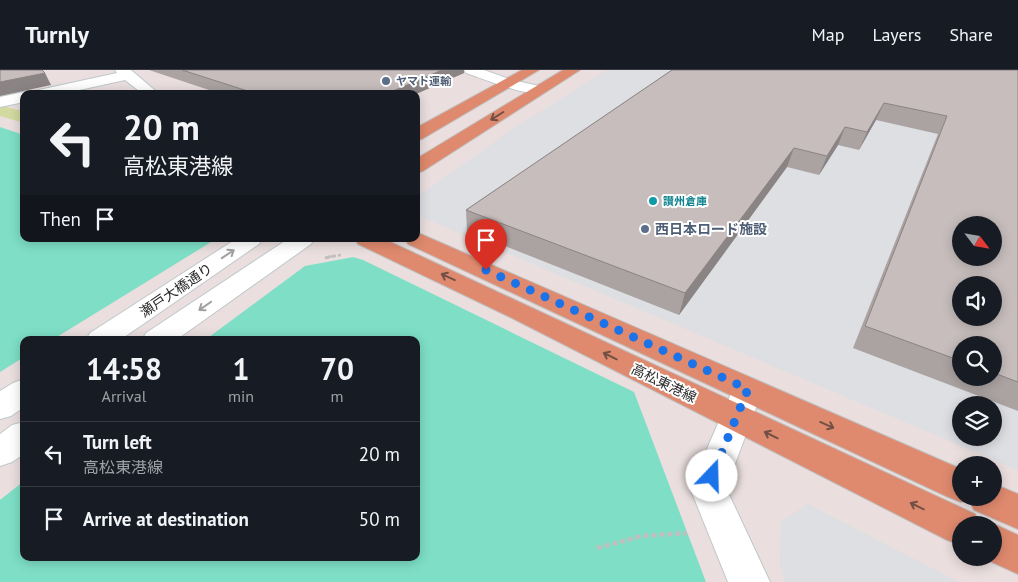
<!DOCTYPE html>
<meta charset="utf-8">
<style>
:root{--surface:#171b24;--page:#20242c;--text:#f1f3f6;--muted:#9ea1a6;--line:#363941}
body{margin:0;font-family:"PT Sans","Noto Sans JP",sans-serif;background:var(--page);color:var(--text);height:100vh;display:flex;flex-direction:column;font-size:19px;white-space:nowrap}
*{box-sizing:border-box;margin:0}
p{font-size:16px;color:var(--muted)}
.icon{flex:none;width:28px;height:28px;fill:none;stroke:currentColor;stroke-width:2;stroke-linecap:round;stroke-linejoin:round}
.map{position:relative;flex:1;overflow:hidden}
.side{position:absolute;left:20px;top:266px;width:400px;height:225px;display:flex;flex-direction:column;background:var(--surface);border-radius:10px;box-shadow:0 2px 12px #0003}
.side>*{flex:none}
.guide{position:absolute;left:20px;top:20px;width:400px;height:152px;border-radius:10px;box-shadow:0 2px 12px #0003;background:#171b24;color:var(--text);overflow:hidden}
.needle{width:32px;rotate:121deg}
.controls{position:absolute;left:952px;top:146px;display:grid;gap:10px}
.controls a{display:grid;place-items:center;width:50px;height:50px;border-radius:50%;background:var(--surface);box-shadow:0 2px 12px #0003;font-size:25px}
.pin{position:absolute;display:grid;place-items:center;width:42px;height:42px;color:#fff;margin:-51px -21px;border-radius:50% 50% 50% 0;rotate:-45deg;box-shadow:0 0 5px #0007}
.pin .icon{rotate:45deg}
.me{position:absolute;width:55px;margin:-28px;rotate:21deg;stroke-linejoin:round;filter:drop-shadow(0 0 4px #0008)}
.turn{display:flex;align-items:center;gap:18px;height:105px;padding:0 20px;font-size:22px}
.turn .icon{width:65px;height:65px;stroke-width:2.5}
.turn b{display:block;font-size:35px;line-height:42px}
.then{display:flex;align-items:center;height:48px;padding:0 20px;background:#0003;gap:10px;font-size:19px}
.eta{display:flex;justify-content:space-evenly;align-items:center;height:85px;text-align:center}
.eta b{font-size:30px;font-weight:700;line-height:35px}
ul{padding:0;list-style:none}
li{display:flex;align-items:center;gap:15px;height:65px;padding:0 20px;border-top:1px solid var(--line)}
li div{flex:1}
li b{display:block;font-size:19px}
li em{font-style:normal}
header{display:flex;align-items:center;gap:30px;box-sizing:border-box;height:70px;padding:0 25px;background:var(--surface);border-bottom:1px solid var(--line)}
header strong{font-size:24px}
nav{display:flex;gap:28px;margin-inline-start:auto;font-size:18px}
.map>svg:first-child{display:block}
</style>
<header>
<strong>Turnly</strong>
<nav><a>Map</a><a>Layers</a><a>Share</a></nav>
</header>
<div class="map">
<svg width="1018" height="512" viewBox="0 0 1018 512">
<rect width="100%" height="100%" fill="#eadede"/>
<!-- industrial -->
<g fill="#dddfe3" fill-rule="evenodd">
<path d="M607,0H1018V400L417,145V127L513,59ZM961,155H994V188H961ZM961,215H994V248H961ZM961,275H994V308H961ZM961,335H994V368H961Z"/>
<polygon points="808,434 959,512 785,512 780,493 781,452"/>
</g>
<!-- green -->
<polygon fill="#d2daa1" points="0,35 17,40 24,39 24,53 0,46"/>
<!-- water -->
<path fill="#7edfc6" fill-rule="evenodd" d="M0,57L24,65V169H293L363,190L634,322L706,512H0ZM24,270H416V488H24Z"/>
<!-- pier -->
<g fill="#eadede">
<polygon points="216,169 301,169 359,186 305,196 205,270 52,270"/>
<polygon points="24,287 24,411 0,430 0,302"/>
</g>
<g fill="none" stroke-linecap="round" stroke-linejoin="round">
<defs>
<g id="minor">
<polygon points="115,0 131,0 159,24 143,24 125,10 61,24 32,24 34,21 39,20 117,3"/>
<path d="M464,0H484L512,10L544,17L546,20L544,23C527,27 484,9 466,3Z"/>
<polygon points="24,22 29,24 24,24 24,32 0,37 0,27"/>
<polygon points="236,169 262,169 259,174 120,270 86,270 90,263"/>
<polygon points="288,169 314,169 311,174 176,270 142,270 146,263"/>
<polygon points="748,307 759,311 763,319 726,418 770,512 728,512 690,418 733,319 737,311"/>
<polygon points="24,309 24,337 11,346 0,349 0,321 13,313"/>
<polygon points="24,352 24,384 12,392 0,396 0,364 12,355"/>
</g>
<g id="major">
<polygon points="522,0 539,0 422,69 416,70 416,58"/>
<polygon points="563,0 580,0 423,101 416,103 416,89"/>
<polygon points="416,162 961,399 961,428 994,428 994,414 1018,424 1018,459 974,440 969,429 961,432 948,427 408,174 405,169 416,169"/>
<polygon points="355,169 384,169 975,444 979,455 961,455 961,475 947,470 514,249 358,174"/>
<polygon points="994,454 1018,465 1018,504 983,488 994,488 994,455 992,455"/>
</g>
</defs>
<!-- minor casing -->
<use href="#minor" stroke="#bfc8cb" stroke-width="2"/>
<!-- major casing -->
<use href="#major" stroke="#bfbfbf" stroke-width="2"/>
<!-- path-far2 -->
<polyline stroke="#bfbfbf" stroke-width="2.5" stroke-dasharray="3 2" stroke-linecap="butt" points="328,187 341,185"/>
<!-- path-far1 -->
<polyline stroke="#bfbfbf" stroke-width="3" stroke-dasharray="4 2.5" stroke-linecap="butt" points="325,188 334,186"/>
<!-- path -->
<polyline stroke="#bfbfbf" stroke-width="4.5" stroke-dasharray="5 3" stroke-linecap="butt" points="597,478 642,466 687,463"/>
<!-- minor -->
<use href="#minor" fill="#fff" fill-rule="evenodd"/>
<!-- major -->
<use href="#major" fill="#df8a6e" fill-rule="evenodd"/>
</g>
<!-- wall -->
<g fill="#aaa3a2" fill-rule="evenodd">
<polygon points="149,0 464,0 464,3 416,24 221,24"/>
<path d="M672,0H1018V341L853,278L938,64L876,50L859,80L838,75L819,105L787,97L679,245L467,161L466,140ZM961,275H994V308H961Z"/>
</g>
<!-- shaded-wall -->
<g fill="#8b8484">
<polygon points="442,0 464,0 464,3 416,24 386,24"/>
<polygon points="45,3 51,15 0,26 0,12"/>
<polygon points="884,33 876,50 859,80 867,62"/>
<polygon points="845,57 838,75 819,105 827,86"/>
<polygon points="794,78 787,97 679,245 685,223"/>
</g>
<!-- building -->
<g fill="#c6bdbc" stroke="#8b8484" fill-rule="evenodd">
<polygon points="0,0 42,0 45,3 0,12"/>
<polygon points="182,0 442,0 386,24 257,24"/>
<path d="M672,0H1018V312L994,303V275H961V291L865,256L947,46L884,33L867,62L845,57L827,86L794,78L685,223L466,140ZM961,155H994V188H961ZM961,215H994V248H961Z"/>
</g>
<!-- one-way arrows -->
<defs><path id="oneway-shaft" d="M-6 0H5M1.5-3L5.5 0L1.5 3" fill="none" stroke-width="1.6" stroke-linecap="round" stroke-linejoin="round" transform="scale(1.25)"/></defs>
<g stroke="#725045">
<use href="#oneway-shaft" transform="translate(497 46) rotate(148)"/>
<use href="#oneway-shaft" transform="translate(448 207) rotate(-155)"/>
<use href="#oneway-shaft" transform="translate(610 286) rotate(-154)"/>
<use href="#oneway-shaft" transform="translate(827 355) rotate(24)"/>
<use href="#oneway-shaft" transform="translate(771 365) rotate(-154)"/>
<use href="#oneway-shaft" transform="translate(917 436) rotate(-154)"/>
</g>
<g stroke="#9f9f9f">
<use href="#oneway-shaft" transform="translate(228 184) rotate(-34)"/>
<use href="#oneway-shaft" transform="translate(205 236) rotate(145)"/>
</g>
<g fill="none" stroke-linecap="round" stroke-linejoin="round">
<!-- route -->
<polyline stroke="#1a73e8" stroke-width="9" stroke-dasharray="0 16.2" points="486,200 748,319 712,406"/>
</g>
<!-- markers -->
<g fill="#5c6f8a" stroke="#fff" stroke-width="2">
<circle cx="386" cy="11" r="5"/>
<circle cx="645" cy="159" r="5"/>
</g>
<circle fill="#0f9aa8" stroke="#fff" stroke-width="2" cx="653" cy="131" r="5"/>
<g text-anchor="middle" stroke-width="4" stroke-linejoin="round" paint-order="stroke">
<!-- far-service labels -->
<g font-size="11" font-weight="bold" fill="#4e5e75" stroke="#fff" text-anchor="start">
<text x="396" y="15">ヤマト運輸</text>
</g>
<!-- far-culture labels -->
<g font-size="11" font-weight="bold" fill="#0d838f" stroke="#fff" text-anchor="start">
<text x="663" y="135">讃州倉庫</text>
</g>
<!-- service labels -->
<g font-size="14" font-weight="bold" fill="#4e5e75" stroke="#fff" text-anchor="start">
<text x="655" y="164">西日本ロード施設</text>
</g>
<!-- street labels -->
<g font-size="14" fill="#2a2a2a" stroke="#fff">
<text transform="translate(176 220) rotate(-34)" y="5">瀬戸大橋通り</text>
<text transform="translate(664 313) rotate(26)" y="5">高松東港線</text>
</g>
</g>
</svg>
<div class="controls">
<a><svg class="needle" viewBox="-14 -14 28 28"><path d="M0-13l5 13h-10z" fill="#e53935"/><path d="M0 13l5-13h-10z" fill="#9ea1a6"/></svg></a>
<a><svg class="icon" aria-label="sound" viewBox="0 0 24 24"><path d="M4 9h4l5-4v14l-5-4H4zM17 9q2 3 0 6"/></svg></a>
<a><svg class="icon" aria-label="search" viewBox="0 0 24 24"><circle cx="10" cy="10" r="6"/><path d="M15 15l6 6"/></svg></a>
<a><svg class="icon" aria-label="layers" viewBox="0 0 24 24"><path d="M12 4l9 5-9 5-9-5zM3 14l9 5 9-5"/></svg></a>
<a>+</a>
<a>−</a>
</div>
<div class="pin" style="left:486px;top:200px;background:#d93025"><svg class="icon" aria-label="arrive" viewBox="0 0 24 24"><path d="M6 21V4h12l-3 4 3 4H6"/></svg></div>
<svg class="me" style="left:712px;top:406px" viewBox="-20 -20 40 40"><circle r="19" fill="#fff"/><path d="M0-13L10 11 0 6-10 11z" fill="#1a73e8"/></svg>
<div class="guide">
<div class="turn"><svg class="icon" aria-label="left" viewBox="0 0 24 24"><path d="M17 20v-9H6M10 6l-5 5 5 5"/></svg><div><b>20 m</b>高松東港線</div></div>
<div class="then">Then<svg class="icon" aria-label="arrive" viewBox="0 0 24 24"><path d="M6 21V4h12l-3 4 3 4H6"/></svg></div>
</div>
<section class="side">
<div class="eta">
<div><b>14:58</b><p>Arrival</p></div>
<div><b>1</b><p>min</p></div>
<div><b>70</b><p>m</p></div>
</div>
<ul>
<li><svg class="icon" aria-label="left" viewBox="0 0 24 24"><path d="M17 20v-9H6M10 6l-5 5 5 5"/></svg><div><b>Turn left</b><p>高松東港線</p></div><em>20 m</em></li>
<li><svg class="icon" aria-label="arrive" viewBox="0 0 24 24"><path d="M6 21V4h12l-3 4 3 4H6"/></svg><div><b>Arrive at destination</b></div><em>50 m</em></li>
</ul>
</section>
</div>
